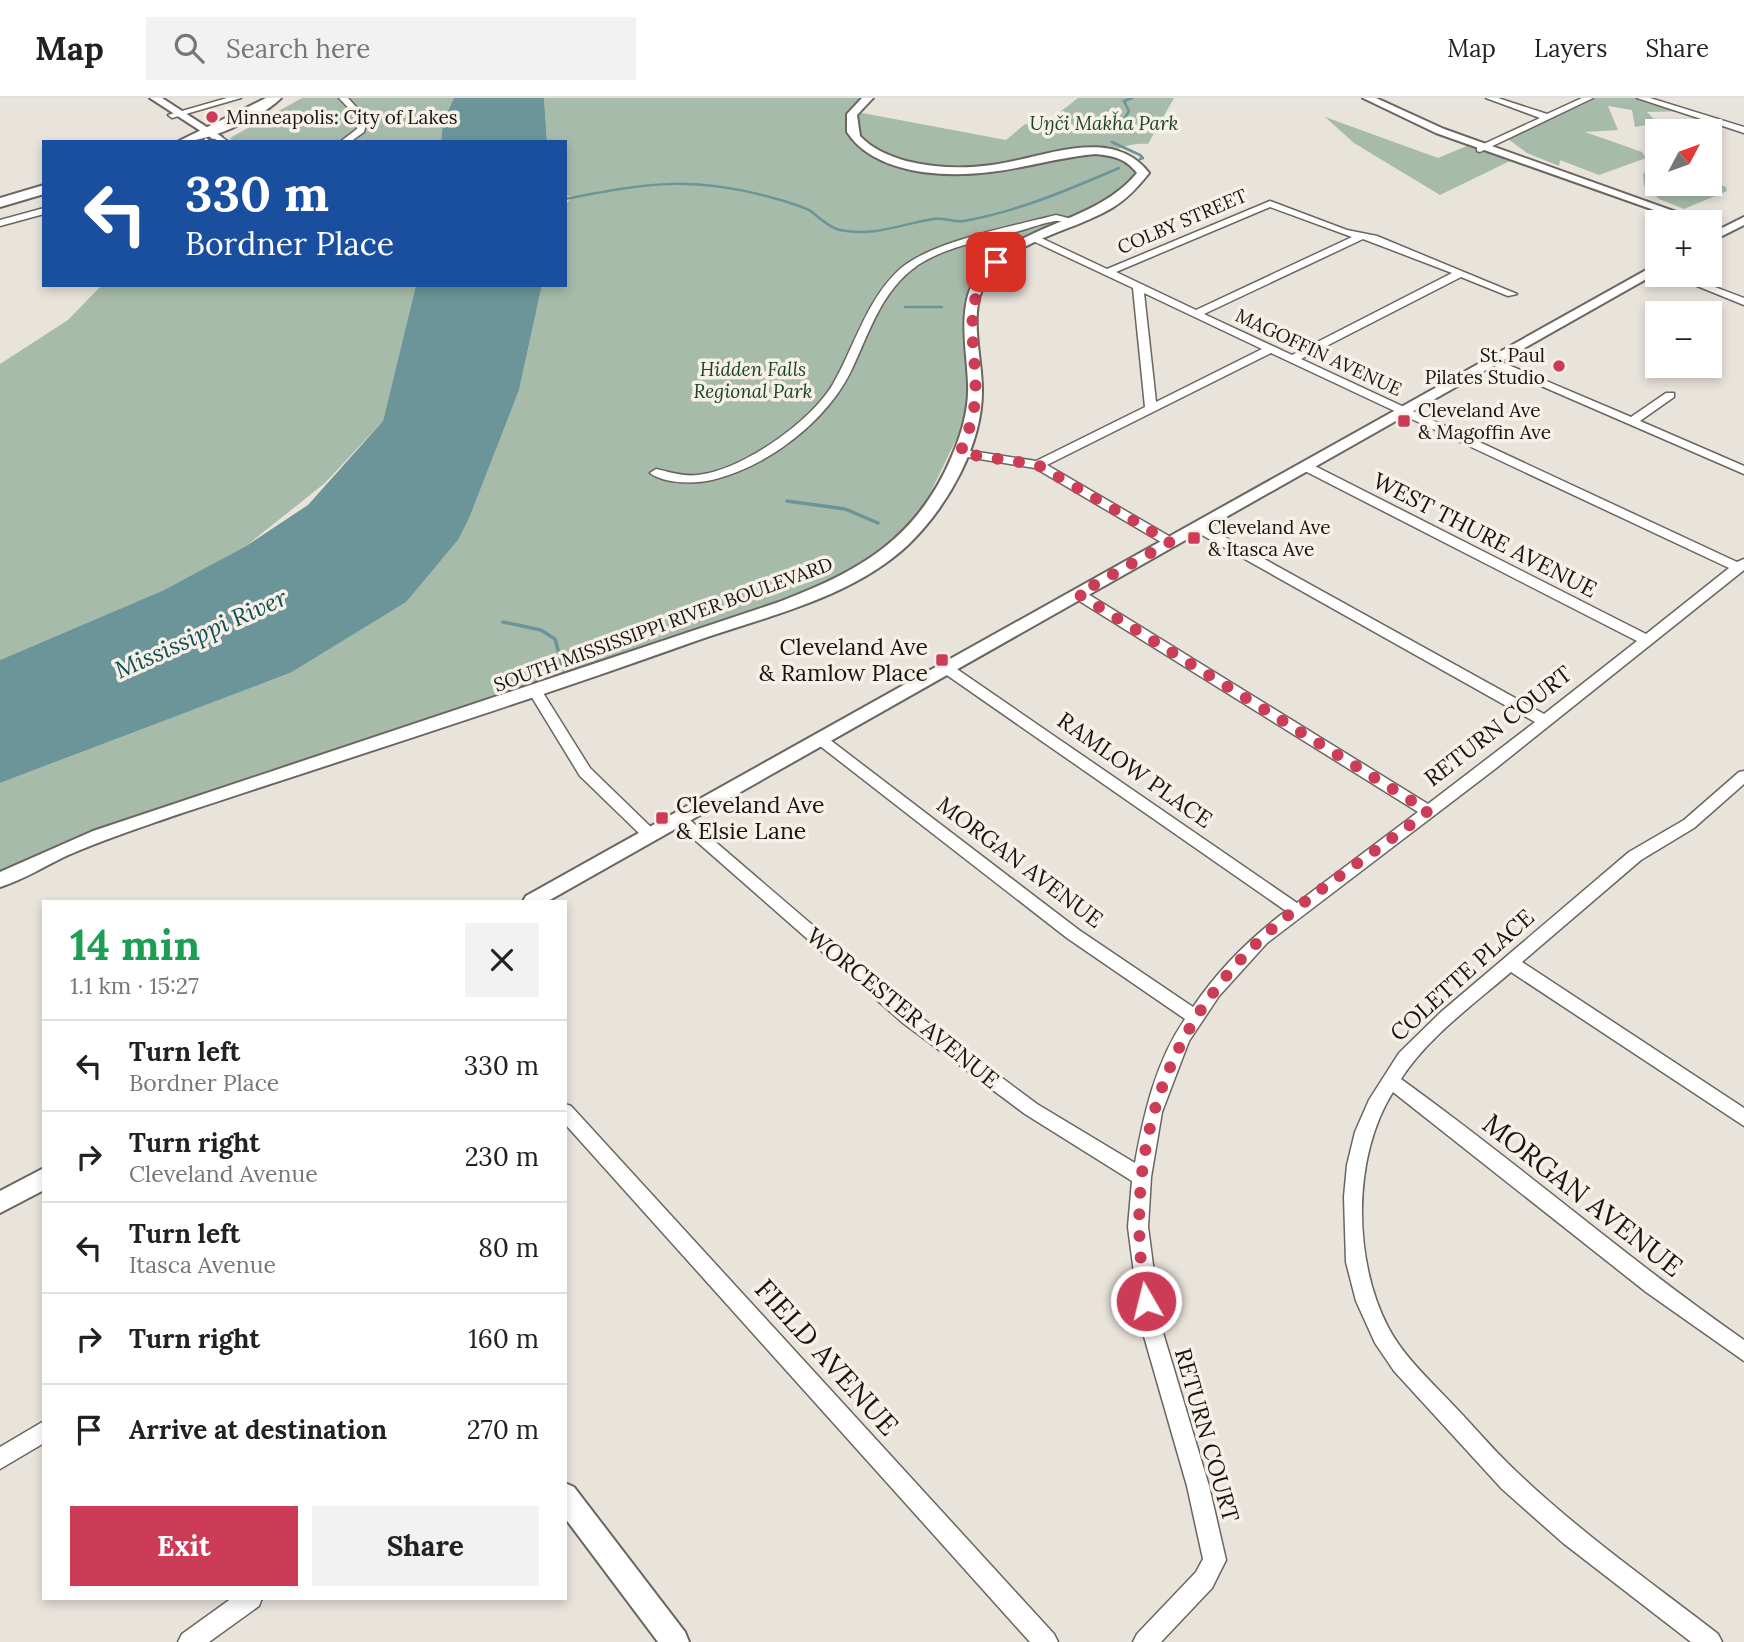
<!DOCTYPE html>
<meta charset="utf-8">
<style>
:root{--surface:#fff;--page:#f2f2f2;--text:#222;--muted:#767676;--line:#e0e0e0;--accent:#cc3c57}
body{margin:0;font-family:Lora,serif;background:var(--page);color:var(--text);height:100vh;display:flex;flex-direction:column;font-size:26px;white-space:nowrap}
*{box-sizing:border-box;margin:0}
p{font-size:23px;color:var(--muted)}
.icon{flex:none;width:38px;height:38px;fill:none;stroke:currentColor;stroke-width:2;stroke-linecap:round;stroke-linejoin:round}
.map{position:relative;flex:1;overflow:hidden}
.details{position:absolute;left:42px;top:802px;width:525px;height:700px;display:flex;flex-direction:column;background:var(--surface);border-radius:0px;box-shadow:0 4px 10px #0003}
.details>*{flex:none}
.hud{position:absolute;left:42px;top:42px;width:525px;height:147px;border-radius:0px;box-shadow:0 4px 10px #0003;background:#1a4fa0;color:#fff;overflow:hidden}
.needle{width:46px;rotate:49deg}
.fabs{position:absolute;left:1645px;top:21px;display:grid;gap:14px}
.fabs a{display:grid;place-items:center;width:77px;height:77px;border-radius:0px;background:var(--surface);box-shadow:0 4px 10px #0003;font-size:35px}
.pin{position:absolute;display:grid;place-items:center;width:60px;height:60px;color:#fff;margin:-30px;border-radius:14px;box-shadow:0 4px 10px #0006}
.me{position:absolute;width:77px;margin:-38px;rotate:352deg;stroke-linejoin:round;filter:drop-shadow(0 0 5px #0008)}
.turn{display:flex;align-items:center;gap:24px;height:147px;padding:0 28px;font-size:32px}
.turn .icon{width:91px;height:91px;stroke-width:2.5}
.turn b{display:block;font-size:49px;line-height:60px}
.round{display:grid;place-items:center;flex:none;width:74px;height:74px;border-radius:0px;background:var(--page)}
.head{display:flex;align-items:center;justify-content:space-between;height:119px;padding:0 28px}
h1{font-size:42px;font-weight:700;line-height:52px;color:#1e9e55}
.action{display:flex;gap:14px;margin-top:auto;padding:14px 28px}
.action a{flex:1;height:80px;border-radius:0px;background:var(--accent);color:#fff;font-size:28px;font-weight:700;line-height:80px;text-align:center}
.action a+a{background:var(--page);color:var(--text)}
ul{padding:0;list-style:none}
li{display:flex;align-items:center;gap:21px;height:91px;padding:0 28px;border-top:2px solid var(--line)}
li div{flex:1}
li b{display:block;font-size:26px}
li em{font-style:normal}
header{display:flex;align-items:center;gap:42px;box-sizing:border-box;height:98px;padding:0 35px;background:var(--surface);border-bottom:2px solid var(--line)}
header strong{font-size:33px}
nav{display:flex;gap:38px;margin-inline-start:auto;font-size:24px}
.search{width:490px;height:63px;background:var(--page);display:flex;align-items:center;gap:18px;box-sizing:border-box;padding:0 24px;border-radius:0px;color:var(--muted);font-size:26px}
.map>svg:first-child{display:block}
</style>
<header>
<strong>Map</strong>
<div class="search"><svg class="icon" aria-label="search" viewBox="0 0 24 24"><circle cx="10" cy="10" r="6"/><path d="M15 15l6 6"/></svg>Search here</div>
<nav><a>Map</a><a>Layers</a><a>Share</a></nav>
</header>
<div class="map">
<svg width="1744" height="1544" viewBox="0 0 1744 1544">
<rect width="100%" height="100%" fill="#e8e3db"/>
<!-- green -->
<g fill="#a6bba9">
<polygon points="302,0 454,0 443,24 441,44 233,44 230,40"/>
<path d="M544,0H861L848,13L845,30C851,44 862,53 875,59C897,68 974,76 998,73C1045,68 1091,40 1134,70L1135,78L1099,106L991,162L979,174L967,203L966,321L923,410L906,431L884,450L842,476L771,507L296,667L0,779V685L290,575L442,461L458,442L519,292L542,187H565V106L574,98H565V44H547Z"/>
<path d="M1078,0H1174L1148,46C1129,44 1124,51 1106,53C1037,63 909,96 856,34L857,14L1006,42L1025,26L1041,29Z"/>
<polygon points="1585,0 1647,0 1688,13 1647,14 1658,25 1635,29 1632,12 1608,8 1618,32 1585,34 1642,54 1646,60 1599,77 1560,62 1559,68 1527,55 1504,38"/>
<polygon points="1325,19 1438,60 1467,48 1510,63 1440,97 1354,45"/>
<polygon points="1657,67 1657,86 1710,86 1710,83 1726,89 1727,93 1684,111 1659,101 1644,87 1643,76"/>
<polygon points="102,187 416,187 383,323 325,385 246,448 164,492 0,562 0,266 68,222"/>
</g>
<!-- water -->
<g fill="#6b9598">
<polygon points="454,0 544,0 547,44 441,44 443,24"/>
<polygon points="416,187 542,187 519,292 469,420 458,442 406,504 290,575 0,685 0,562 164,492 246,448 308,407 383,323"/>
</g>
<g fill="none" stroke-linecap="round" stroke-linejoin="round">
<!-- stream-far1 -->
<g stroke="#6b9598" stroke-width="2.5">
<polyline points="1117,33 1129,13 1124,3 1132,0"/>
<polyline points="1112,44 1140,57 1143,60 1140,61"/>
<path d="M565,101C652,84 697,77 784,103C792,106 801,108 809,112C818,118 829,130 840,132C875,139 901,126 933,121C945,119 954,125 964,123C1019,113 1068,92 1119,70"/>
<polyline points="905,209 942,209"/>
</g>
<!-- stream -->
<g stroke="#6b9598" stroke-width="3.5">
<polyline points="787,403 845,411 878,425"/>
<polyline points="503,524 541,532 555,541 563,570"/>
</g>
<defs>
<g id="minor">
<polygon points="227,0 241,0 172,20 168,17"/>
<polygon points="339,0 348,0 367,21 364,34 350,44 340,44 357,31 359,21"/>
<polygon points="1486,0 1498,0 1547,16 1582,0 1593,0 1480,54 1477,53 1477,49 1540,20"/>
<polygon points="1637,0 1650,0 1744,29 1744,35"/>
<polygon points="217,36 229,44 219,44 213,39"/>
<polygon points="206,40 211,44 202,44"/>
<path d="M1270,103L1347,132L1377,138L1517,196L1508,198L1461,179L1301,261L1737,464L1744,461V472L1495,671L1267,845L1219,898L1189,943L1162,1014L1151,1079L1148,1129L1161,1228L1209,1388L1226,1462L1212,1490L1161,1544H1133L1137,1536L1196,1474L1203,1461L1187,1388L1141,1228L1128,1129L1132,1083L1025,1016L903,925L671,721L674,717H684L915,915L1037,1006L1135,1065C1144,1015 1156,963 1185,921L1067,840L815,644L813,641L815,638H825L1079,832L1193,909C1218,872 1250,840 1286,813L941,573L939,570L941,567H951L1297,805L1418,714L1073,499V493H1083L1428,706L1535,624L1193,432V426H1201L1544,616L1637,543L1301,371V365H1309L1646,536L1729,470L1271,255L1047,367L1174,441V447H1166L1035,370L955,357L953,355L959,351L1036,363L1145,309L1133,190L1033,143V139H1039L1107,171ZM1270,109L1352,139L1196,212L1116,174ZM1363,141L1452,175L1292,257L1204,216ZM1144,195L1262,251L1156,304Z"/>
<polygon points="44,110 44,116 0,128 0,122"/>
<path d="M1056,117L1080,123C1072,128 1064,122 1055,123C1043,125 1030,130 1019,133C986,142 947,148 918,167C881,192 869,236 851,273C826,324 767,369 712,382C694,386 665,386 650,375L656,371C670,374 684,379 698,377C742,372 811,324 833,286C855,248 866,202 900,171C932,143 1014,128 1056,117Z"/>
<polygon points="1670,177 1683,177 1744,200 1744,207"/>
<polygon points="1492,260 1631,319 1666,295 1674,295 1674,299 1640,323 1744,368 1744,376 1488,265 1487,263"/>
<polygon points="535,589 540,590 590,670 655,733 658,737 655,741 645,741 580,678 528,593"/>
<path d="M1744,673V686L1694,730L1641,762L1522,864L1744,1010V1028L1511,874C1473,907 1428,939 1401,981C1518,1065 1626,1160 1744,1242V1263L1646,1194L1393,994C1352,1059 1353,1162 1388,1229C1405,1261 1433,1285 1457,1311C1477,1332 1497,1356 1519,1376C1581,1435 1651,1484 1718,1536L1722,1544H1691L1563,1445L1502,1391L1394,1273L1375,1245L1356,1203L1346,1164L1344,1099L1347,1067L1355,1034L1369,1002L1399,955L1441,914L1629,754L1684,722L1739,674Z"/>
<polygon points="565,1006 571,1008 1054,1536 1058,1544 1030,1544 565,1026"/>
<polygon points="44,1323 44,1345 0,1371 0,1349"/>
<polygon points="232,1500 262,1500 259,1508 209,1544 178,1544 182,1536"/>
</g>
<g id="tertiary">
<polygon points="150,0 162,0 222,39 213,41"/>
<path d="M862,0H873L857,17L860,38C872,51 889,58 906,63C934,70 964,71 992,67C1041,61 1112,26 1149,75C1138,89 1127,101 1112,110C1072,134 1013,141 987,182C967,212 982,258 982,291C983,346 948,408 909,446C851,501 763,519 690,545C520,606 348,660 176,717C139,730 102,742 66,758C45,768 23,782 0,789V774L93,733L779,504C860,473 917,441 952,358C962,335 969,311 968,286C967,253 957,211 975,181C1009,126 1095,127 1137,75C1125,60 1114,58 1096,56C1059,59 1026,70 990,74C944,80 874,76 847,34V16Z"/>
<polygon points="1363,0 1376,0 1444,31 1704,124 1688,124 1436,35"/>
<polygon points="1744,119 1744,127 1710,144 1710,136"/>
<polygon points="1657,166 1657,175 548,803 523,803 526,798"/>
<polygon points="44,1070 44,1092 0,1115 0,1093"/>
<polygon points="565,1385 574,1389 685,1534 689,1544 658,1544 565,1420"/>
</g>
<g id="trunk">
<path d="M266,0H281C260,21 207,44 177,44Z"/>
<polygon points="44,87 44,96 0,109 0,100"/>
</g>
</defs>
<!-- minor casing -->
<use href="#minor" stroke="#6a665f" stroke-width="3"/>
<!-- tertiary casing -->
<use href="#tertiary" stroke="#6a665f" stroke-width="4"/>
<!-- trunk casing -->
<use href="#trunk" stroke="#6a665f" stroke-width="4"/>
<!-- minor -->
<use href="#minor" fill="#fff" fill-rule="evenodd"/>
<!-- tertiary -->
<use href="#tertiary" fill="#fff" fill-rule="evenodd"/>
<!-- trunk -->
<use href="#trunk" fill="#fff" fill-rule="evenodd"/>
</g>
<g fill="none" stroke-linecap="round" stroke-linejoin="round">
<!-- route -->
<path stroke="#cc3c57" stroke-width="12" stroke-dasharray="0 21.6" d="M996,164C957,204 979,253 975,303C973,322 967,338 960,355L1038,367L1170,444L1078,496L1428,713C1375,755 1307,797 1259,843C1158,939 1123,1066 1146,1203"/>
</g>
<!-- markers -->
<g fill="#cc3c57" stroke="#f6f0e8" stroke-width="2.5">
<circle cx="212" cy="19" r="7"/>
<circle cx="1559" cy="268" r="7"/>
<rect x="1397" y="316" width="14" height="14" rx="3.5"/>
<rect x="1187" y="433" width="14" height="14" rx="3.5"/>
<rect x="935" y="555" width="14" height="14" rx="3.5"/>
<rect x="655" y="713" width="14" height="14" rx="3.5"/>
</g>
<g text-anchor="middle" stroke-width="7" stroke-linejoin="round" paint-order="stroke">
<!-- far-poi labels -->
<g font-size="19" fill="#171512" stroke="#f6f0e8" text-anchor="start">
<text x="226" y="26">Minneapolis: City of Lakes</text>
<text x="1545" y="264" text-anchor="end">St. Paul<tspan x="1545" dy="22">Pilates Studio</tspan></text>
<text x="1418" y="319">Cleveland Ave<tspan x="1418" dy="22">&amp; Magoffin Ave</tspan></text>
<text x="1208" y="436">Cleveland Ave<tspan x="1208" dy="22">&amp; Itasca Ave</tspan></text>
</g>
<!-- far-park labels -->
<g font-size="19" font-style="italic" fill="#194522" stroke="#f6f0e8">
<text x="1104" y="32">Uŋči Makȟa Park</text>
<text x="753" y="278">Hidden Falls<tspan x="753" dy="22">Regional Park</tspan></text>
</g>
<!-- far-street labels -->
<g font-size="19" fill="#171512" stroke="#f6f0e8">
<text transform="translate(1182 123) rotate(-23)" y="7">COLBY STREET</text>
<text transform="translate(1319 254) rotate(25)" y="7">MAGOFFIN AVENUE</text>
<text transform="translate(663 526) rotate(-20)" y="7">SOUTH MISSISSIPPI RIVER BOULEVARD</text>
</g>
<!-- street labels -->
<g font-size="23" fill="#171512" stroke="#f6f0e8">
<text transform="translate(1485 437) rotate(27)" y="8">WEST THURE AVENUE</text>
<text transform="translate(1498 628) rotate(-38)" y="8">RETURN COURT</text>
<text transform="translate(1135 672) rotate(35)" y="8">RAMLOW PLACE</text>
<text transform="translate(1020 764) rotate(37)" y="8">MORGAN AVENUE</text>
<text transform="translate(1462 877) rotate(-42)" y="8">COLETTE PLACE</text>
<text transform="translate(903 910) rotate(39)" y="8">WORCESTER AVENUE</text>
<text transform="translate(1207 1337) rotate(74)" y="8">RETURN COURT</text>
</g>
<!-- poi labels -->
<g font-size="23" fill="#171512" stroke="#f6f0e8" text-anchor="end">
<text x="928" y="557">Cleveland Ave<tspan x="928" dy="26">&amp; Ramlow Place</tspan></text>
<text x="676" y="715" text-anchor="start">Cleveland Ave<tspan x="676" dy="26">&amp; Elsie Lane</tspan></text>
</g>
<!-- water labels -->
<g font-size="24" font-style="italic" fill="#115054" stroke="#f6f0e8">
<text transform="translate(201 536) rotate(-24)" y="8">Mississippi River</text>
</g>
<!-- near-street labels -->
<g font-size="28" fill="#171512" stroke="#f6f0e8">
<text transform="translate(1583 1097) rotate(38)" y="10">MORGAN AVENUE</text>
<text transform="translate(827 1259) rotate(48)" y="10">FIELD AVENUE</text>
</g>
</g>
</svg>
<div class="fabs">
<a><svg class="needle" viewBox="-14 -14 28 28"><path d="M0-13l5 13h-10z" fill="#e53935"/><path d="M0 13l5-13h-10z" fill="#767676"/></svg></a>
<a>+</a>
<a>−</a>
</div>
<div class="pin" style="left:996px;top:164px;background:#d93025"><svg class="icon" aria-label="arrive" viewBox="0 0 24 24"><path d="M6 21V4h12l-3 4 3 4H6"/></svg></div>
<svg class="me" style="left:1146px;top:1203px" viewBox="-20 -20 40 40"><circle r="17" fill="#cc3c57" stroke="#fff" stroke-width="3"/><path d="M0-11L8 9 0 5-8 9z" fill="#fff"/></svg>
<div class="hud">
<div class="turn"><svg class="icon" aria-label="left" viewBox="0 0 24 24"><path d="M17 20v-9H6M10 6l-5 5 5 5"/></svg><div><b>330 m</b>Bordner Place</div></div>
</div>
<section class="details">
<div class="head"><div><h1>14 min</h1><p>1.1 km · 15:27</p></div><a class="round"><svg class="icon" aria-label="close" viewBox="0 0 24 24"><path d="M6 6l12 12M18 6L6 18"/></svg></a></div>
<ul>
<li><svg class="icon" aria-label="left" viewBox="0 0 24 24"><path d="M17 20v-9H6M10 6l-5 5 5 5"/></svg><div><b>Turn left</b><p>Bordner Place</p></div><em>330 m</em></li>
<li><svg class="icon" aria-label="right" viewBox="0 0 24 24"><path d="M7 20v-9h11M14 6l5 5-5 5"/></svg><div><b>Turn right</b><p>Cleveland Avenue</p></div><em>230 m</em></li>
<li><svg class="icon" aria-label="left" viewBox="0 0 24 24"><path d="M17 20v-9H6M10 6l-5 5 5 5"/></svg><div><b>Turn left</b><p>Itasca Avenue</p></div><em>80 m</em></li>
<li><svg class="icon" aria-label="right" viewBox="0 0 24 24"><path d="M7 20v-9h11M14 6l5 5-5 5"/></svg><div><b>Turn right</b></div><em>160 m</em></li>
<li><svg class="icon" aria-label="arrive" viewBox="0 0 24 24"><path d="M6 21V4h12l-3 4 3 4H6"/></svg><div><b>Arrive at destination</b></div><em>270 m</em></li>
</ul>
<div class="action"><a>Exit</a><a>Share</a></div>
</section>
</div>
